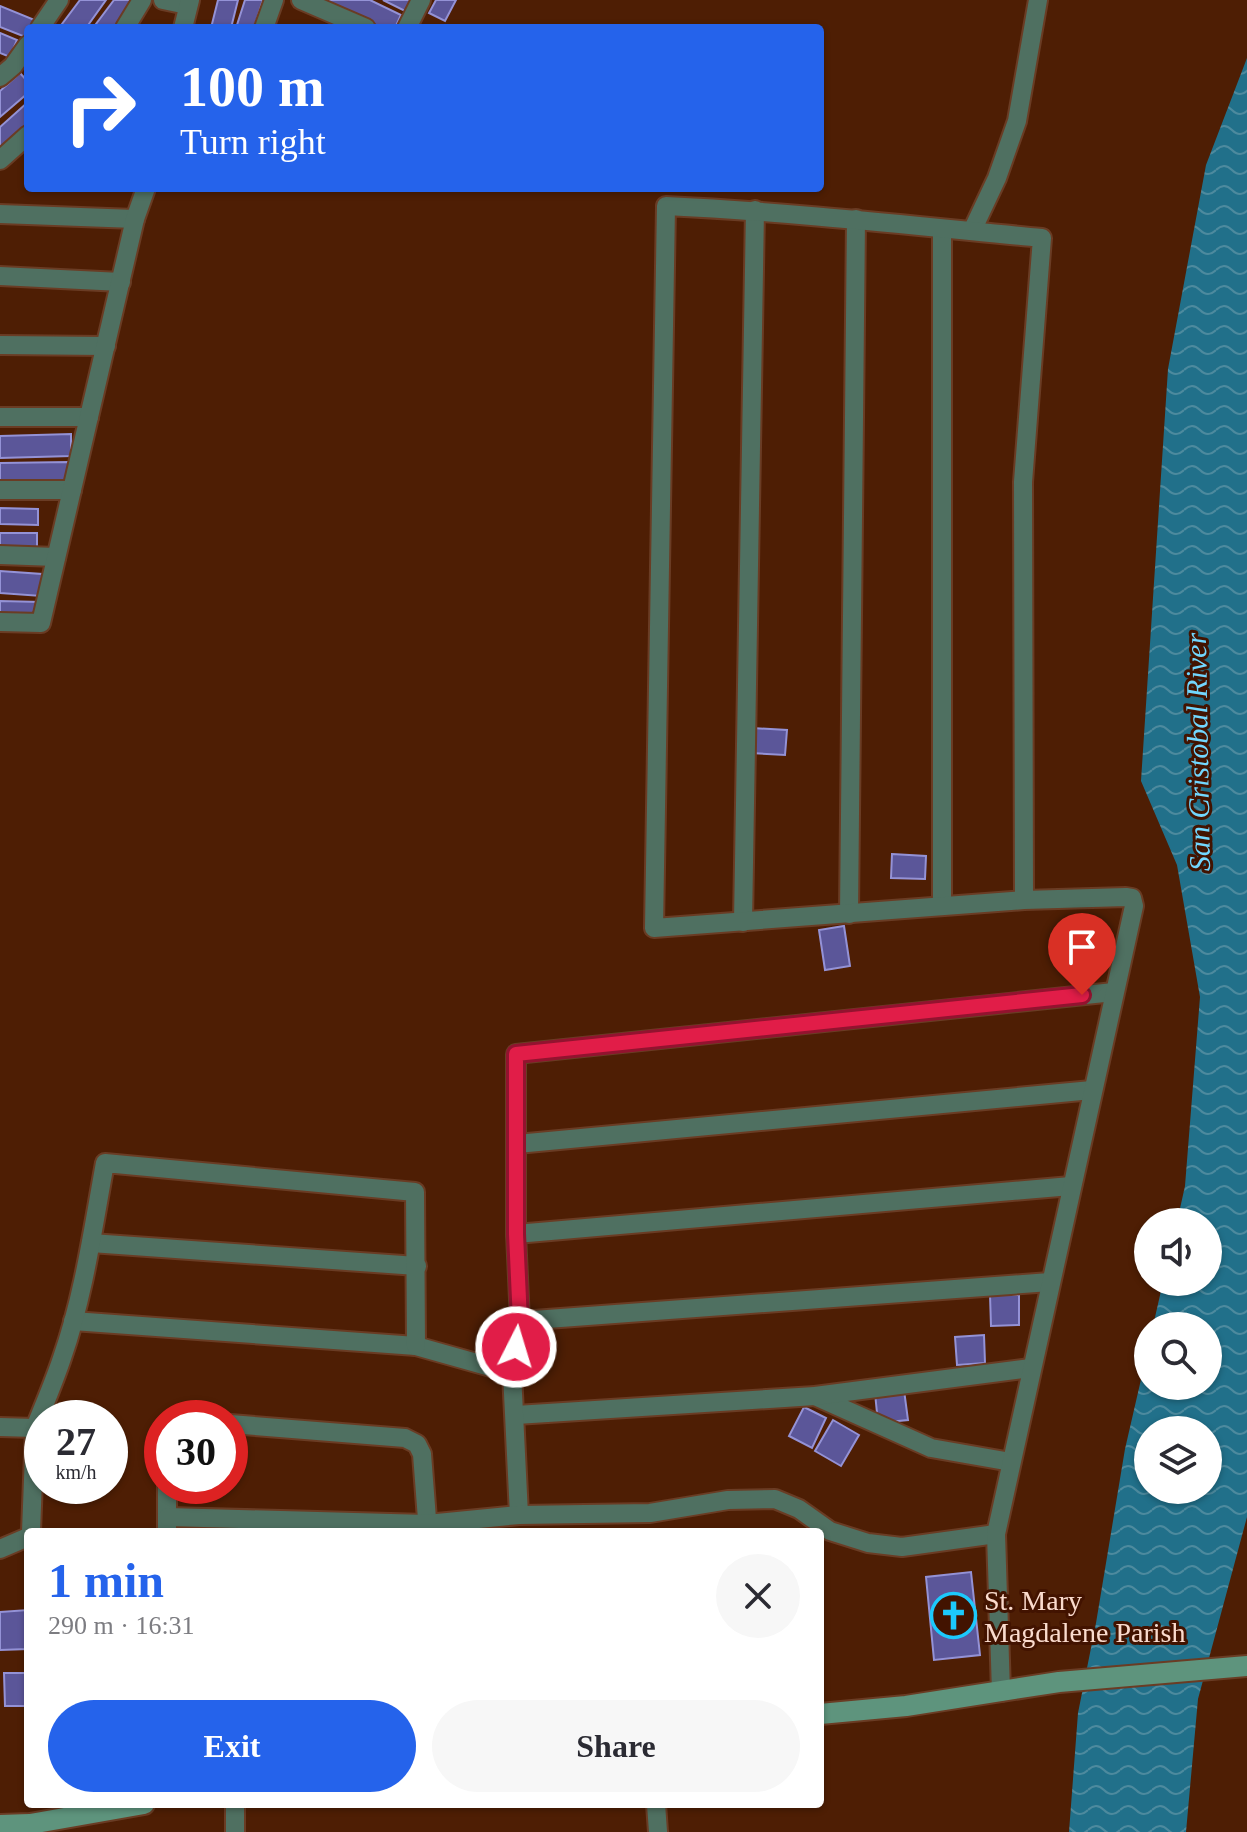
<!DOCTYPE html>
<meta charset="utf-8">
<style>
:root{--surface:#fff;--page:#f7f7f7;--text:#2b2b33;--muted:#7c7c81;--accent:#2563eb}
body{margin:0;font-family:Georgia,serif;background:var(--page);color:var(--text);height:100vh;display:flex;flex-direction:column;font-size:30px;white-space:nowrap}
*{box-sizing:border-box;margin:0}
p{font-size:26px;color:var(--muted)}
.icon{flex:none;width:44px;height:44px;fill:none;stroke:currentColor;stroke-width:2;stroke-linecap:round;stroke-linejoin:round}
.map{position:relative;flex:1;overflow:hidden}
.sheet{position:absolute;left:24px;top:1528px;width:800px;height:280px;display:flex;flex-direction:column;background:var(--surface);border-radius:8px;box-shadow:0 2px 6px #0004}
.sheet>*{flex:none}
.guide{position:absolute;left:24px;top:24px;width:800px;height:168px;border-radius:8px;box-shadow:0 2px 6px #0004;background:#2563eb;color:#fff;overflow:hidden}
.tools{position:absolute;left:1134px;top:1208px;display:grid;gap:16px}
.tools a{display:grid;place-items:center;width:88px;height:88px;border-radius:50%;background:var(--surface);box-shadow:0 2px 6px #0004;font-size:40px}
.speed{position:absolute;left:24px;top:1400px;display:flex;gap:16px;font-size:40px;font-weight:700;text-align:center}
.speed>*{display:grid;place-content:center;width:104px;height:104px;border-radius:50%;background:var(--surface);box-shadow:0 2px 6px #0004;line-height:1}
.speed small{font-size:20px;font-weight:400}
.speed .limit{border:12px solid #d22;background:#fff;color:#111}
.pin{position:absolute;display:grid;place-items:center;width:68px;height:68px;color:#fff;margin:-82px -34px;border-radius:50% 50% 50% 0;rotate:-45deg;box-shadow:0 0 8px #0007}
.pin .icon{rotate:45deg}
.me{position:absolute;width:88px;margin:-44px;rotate:5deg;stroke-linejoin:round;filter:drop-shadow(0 0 6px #0008)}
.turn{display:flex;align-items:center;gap:28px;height:168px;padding:0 24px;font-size:36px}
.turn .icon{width:104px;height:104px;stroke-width:2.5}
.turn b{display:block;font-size:56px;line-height:68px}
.round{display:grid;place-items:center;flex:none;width:84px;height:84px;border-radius:42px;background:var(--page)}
.overview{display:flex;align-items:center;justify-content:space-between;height:136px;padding:0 24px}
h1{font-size:48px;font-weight:700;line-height:60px;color:var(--accent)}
.action{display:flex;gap:16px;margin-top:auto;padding:16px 24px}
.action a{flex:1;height:92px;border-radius:48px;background:var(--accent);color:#fff;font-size:32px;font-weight:700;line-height:92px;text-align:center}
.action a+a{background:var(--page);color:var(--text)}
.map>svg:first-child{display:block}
</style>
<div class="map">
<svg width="1247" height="1832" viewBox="0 0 1247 1832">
<defs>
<pattern id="water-waves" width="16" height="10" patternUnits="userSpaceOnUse" patternTransform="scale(2)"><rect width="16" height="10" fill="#21708a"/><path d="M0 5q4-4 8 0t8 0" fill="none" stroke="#4d8a9e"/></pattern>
</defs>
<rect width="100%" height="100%" fill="#4e1e04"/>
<!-- water -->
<path fill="url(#water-waves)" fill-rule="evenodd" d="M1247,58V1517L1198,1699L1186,1832H1069L1078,1713L1096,1623L1125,1449L1148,1349V1386H1208V1326H1153L1163,1282H1208V1222H1177L1185,1186L1200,997L1177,865L1141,781L1168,369L1206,165ZM1148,1430H1208V1490H1148Z"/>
<!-- building -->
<g fill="#5b5699" stroke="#9492d6" stroke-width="2">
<polygon points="80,0 106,0 86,28 59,28"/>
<polygon points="114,0 135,0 114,28 93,28"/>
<polygon points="218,0 238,0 231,28 211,28"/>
<polygon points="245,0 263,0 254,28 236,28"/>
<polygon points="319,0 370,0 401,15 395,28 377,28"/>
<polygon points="383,0 411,0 405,11"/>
<polygon points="436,0 456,0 445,21 429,13"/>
<polygon points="0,6 37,21 34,28 28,28 28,38 0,27"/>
<polygon points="0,33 17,40 10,57 0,53"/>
<polygon points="20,73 28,82 28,93 0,117 0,91"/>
<polygon points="28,102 28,126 0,151 0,127"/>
<polygon points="71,434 71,456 0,458 0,436"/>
<polygon points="68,462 68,483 0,484 0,463"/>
<polygon points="0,508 38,509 38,525 0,524"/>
<polygon points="0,533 37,533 37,548 0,547"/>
<polygon points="0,571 42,574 41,596 0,593"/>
<polygon points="0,601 41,602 41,616 0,614"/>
<polygon points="752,728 787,730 785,755 751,753"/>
<polygon points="892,854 926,856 925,879 891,878"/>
<polygon points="844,926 850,966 825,970 819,930"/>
<polygon points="990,1295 1019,1295 1019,1325 991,1326"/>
<polygon points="984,1335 985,1363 957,1365 955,1337"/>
<polygon points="904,1390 908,1420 878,1423 875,1393"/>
<polygon points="804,1407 826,1418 812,1448 789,1436"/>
<polygon points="833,1420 859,1435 841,1466 815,1451"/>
<polygon points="971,1572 980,1655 934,1660 926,1577"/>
<polygon points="28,1610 28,1649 0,1650 0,1612"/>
<polygon points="4,1673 28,1673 28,1706 5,1706"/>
</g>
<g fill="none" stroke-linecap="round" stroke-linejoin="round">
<defs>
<g id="minor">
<polyline points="163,0 187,5"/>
<polyline points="301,0 366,28"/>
<polyline points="40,28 59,0"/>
<polyline points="125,28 142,0"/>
<polyline points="183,28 190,0"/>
<polyline points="264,28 274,0"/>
<polyline points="407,28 421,0"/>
<polyline points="0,77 13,66 28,45"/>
<polyline points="0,160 28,135"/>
<polyline points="0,214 135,219"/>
<polyline points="942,230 942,906"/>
<polyline points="972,231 997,178 1017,121 1038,0"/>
<polyline points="0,276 121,282"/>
<polyline points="0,345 106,346"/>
<polyline points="0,417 89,417"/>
<polyline points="0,490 72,490"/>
<polyline points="0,555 56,557"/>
<polyline points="0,622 41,623 135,219 146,188"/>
<polyline points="849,914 856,219"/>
<polyline points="743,922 755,210"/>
<polyline points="517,1144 1092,1090"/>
<polyline points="516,1234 1071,1186"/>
<polyline points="91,1243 417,1266"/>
<polyline points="73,1321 416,1346 512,1373"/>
<polyline points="520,1321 1050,1282"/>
<polyline points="815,1396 931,1448 1011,1462"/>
<polyline points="516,1415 815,1396 1031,1368"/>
<polyline points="230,1424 405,1438 417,1444 422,1454 428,1532"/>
<polyline points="0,1427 35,1428 31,1532"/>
<path d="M35,1428C44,1405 54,1382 62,1358C84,1295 93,1228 105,1163L415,1192L416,1346"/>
<polyline points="167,1486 167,1532"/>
<polyline points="519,1515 512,1373 520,1321 516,1234 516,1054 1114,992"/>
<polyline points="168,1517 427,1524 519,1515 650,1513 728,1500 775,1499 799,1509 830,1531 868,1543 902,1547 996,1534"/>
<polyline points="0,1549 28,1537"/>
<path d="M1001,1692L996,1534L1134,906L1132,898L1126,897L1024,900L654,928L666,206C792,212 917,226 1042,238L1023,482L1024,900"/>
<polyline points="235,1804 235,1832"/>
<polyline points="656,1804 658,1832"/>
</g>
<g id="secondary">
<polyline points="820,1714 906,1706 1059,1682 1247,1666"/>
<polyline points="0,1825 30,1824 144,1804"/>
</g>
</defs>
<!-- minor casing -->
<use href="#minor" stroke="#6a3c24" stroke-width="22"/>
<!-- secondary casing -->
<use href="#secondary" stroke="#6a3c24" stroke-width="24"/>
<!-- minor -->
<use href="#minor" stroke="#4f7061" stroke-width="18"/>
<!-- secondary -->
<use href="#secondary" stroke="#5e947d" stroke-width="20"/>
</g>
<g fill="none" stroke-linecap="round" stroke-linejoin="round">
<defs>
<polyline id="route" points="516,1347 520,1321 516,1234 516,1054 1082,995"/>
</defs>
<!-- route casing -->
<use href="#route" stroke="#92132f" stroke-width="20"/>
<!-- route -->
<use href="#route" stroke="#e11d48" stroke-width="14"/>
</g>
<!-- icons -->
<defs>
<symbol id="church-ring" viewBox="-11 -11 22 22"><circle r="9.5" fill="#421300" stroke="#1cc9fc" stroke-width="1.5"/><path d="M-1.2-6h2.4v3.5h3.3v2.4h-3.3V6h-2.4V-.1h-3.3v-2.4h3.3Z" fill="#1cc9fc"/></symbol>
</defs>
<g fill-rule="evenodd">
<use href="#church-ring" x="928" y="1590" width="51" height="51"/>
</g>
<g text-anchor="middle" stroke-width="6" stroke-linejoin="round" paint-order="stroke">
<!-- poi labels -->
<g font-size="28" fill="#fadbcd" stroke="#421300" text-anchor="start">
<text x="984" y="1610">St. Mary<tspan x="984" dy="32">Magdalene Parish</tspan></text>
</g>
<!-- water labels -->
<g font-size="30" font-style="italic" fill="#72d7fe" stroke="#421300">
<text transform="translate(1198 752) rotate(-91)" y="10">San Cristobal River</text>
</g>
</g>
</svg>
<div class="tools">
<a><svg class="icon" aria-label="sound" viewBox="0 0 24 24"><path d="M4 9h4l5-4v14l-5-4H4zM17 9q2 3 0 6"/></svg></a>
<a><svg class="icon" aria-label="search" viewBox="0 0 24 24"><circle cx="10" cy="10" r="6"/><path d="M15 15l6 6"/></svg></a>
<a><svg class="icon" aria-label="layers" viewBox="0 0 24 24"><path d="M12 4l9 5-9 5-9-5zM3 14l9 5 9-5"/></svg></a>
</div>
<div class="speed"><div>27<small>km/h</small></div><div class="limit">30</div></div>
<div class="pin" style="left:1082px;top:995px;background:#d93025"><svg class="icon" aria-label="arrive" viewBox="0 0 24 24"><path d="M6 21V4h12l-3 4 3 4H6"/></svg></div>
<svg class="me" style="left:516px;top:1347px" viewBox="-20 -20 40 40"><circle r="17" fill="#e11d48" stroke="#fff" stroke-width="3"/><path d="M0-11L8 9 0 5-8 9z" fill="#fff"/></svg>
<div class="guide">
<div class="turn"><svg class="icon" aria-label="right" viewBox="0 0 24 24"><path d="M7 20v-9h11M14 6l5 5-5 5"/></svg><div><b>100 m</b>Turn right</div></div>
</div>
<section class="sheet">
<div class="overview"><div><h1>1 min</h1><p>290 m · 16:31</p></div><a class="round"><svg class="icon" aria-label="close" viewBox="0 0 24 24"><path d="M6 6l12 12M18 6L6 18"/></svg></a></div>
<div class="action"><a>Exit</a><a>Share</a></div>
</section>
</div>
